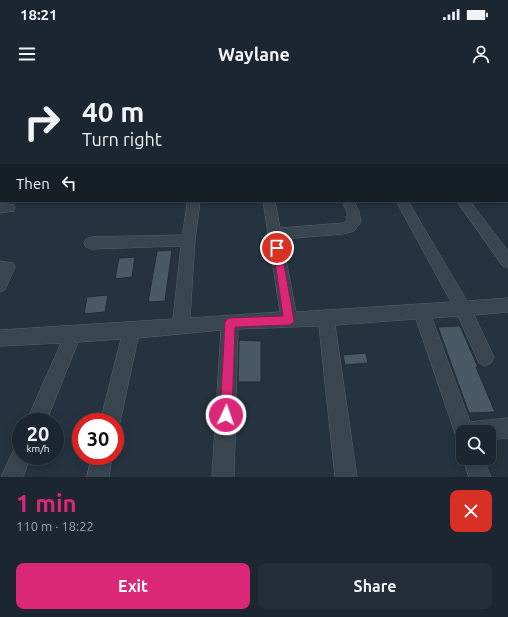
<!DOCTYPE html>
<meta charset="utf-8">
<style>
:root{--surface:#1c2630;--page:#252e38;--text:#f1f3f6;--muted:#a0a5ab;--line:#3a434c;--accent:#db2777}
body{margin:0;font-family:Ubuntu,sans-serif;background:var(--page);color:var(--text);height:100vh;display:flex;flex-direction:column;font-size:15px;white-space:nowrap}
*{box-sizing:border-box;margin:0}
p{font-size:13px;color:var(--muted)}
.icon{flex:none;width:22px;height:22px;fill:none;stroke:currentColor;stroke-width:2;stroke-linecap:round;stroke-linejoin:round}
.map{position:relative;height:397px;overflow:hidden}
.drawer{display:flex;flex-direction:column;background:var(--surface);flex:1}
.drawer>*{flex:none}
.banner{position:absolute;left:0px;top:0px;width:508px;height:122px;box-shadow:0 2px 10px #0003,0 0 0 1px var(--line);background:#1c2630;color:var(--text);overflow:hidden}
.controls{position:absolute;left:456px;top:345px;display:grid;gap:8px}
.controls a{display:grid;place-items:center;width:40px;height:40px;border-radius:8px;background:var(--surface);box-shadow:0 2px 10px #0003,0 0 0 1px var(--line);font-size:20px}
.speed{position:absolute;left:12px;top:333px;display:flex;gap:8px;font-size:20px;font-weight:700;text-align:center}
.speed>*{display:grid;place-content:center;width:52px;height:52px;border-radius:50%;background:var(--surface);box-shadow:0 2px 10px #0003,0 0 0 1px var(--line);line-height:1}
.speed small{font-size:10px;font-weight:400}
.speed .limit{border:6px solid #d22;background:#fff;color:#111}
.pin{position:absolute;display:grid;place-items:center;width:34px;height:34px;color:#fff;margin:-17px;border:2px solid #fff;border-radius:50%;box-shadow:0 1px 4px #0007}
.me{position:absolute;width:44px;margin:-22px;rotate:3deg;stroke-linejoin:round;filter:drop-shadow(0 0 3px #0008)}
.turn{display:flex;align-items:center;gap:14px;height:84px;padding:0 16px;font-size:18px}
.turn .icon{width:52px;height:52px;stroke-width:2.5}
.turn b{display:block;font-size:28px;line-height:34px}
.then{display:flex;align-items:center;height:38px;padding:0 16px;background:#0003;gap:8px;font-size:15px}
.round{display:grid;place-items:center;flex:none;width:42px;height:42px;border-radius:8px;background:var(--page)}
.headline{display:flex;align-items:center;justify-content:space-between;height:68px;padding:0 16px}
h1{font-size:24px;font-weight:700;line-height:30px;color:var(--accent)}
.primary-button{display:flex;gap:8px;margin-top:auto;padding:8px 16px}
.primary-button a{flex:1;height:46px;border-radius:8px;background:var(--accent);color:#fff;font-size:16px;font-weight:700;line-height:46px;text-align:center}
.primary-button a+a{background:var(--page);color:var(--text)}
.status{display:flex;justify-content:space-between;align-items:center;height:28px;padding:0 20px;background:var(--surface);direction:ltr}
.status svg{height:11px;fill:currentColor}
header{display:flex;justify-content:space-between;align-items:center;height:52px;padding:0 16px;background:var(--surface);font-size:18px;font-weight:700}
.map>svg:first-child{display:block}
</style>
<div class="status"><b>18:21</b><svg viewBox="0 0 49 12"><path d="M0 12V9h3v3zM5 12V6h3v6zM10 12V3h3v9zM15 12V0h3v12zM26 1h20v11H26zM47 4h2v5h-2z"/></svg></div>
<header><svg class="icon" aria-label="menu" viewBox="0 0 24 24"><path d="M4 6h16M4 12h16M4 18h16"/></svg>Waylane<svg class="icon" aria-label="person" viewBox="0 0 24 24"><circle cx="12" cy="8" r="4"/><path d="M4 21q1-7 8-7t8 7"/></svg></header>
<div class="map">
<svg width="508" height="397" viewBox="0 0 508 397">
<rect width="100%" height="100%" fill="#253340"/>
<!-- building -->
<g fill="#495966" stroke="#202c37">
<polygon points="172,170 165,221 148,222 157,171"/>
<polygon points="135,177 132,197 115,199 119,178"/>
<polygon points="108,215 105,232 84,234 87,217"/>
<polygon points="460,246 478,287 476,287 495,332 469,333 438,247"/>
<polygon points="239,260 261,261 261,302 238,302"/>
<polygon points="366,273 368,283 345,285 343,275"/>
</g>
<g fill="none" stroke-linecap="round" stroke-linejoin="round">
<defs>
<g id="minor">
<rect x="248" y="0" width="9" height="1"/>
<rect x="302" y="0" width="8" height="1"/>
<rect x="400" y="0" width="8" height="1"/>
<rect x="507" y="13" width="1" height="6"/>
<polygon points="0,16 1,16 0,24"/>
<rect x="507" y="77" width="1" height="8"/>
<rect x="0" y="84" width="1" height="8"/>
<polygon points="188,121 200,121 195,160 190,238 280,232 263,121 275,121 280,148 344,143 347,140 347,132 342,121 354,121 359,132 361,142 354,151 343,154 282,159 296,232 451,222 396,121 408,121 467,221 508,218 508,232 474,235 494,277 491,283 485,286 479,283 458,236 432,238 470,342 508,338 508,358 489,360 489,352 463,352 463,361 457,359 416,239 335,245 357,397 335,397 319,246 238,249 234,397 212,397 221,250 138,258 120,342 115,350 115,342 100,342 121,259 78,262 46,342 26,342 61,263 0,266 0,250 173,239 181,166 91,169 86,167 84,163 86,159 91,157 182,155"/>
<polygon points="457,121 470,121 508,171 508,188 503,186"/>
<polygon points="0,123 14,125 15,128 14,131 0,133"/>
<polygon points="0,181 13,183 15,187 5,210 0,212"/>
<polygon points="21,366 21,376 31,376 23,397 1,397 14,369"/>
<polygon points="92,376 112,376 109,397 87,397"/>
<polygon points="463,377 483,378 491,397 469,397"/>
</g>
</defs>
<!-- minor casing -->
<use href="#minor" stroke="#57636d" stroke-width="1"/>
<!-- minor -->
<use href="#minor" fill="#394550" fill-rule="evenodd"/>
</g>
<!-- route -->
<polygon fill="#db2777" stroke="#8e194d" points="277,165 281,168 294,240 293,243 289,245 235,247 232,335 230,339 226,341 222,339 220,335 225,242 227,239 230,238 283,236 273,168"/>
</svg>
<div class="controls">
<a><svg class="icon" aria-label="search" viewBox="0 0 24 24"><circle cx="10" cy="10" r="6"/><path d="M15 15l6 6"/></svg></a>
</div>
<div class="speed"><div>20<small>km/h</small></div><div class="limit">30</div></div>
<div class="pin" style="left:277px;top:168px;background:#d93025"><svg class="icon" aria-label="arrive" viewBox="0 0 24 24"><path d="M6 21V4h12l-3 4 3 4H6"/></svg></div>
<svg class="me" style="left:226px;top:335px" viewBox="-20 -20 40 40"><circle r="17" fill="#db2777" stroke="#fff" stroke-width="3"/><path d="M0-11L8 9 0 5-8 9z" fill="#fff"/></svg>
<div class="banner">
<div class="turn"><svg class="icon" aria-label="right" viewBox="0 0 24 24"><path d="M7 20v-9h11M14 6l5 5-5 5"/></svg><div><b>40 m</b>Turn right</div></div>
<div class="then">Then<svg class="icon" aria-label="left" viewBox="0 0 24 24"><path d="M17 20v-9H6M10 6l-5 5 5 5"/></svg></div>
</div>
</div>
<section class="drawer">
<div class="headline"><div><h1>1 min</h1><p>110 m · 18:22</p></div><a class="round" style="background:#d93025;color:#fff"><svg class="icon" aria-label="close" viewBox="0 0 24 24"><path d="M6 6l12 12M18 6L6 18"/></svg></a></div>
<div class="primary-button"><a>Exit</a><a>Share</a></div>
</section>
